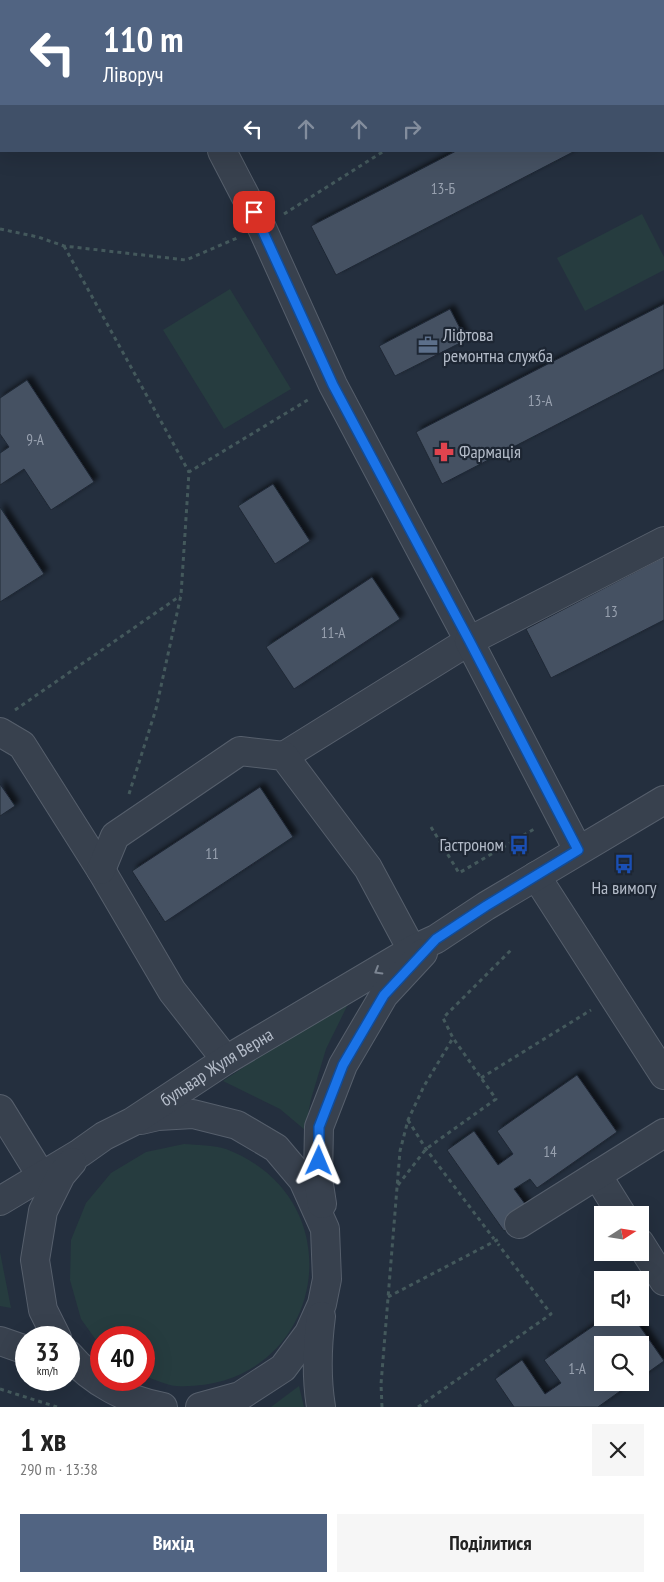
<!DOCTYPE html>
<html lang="uk">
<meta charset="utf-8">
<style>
:root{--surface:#fff;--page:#f6f6f6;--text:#222;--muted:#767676;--accent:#516482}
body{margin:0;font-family:"PT Sans Narrow",sans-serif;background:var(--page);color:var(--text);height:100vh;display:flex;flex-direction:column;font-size:19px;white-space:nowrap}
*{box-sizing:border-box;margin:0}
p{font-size:16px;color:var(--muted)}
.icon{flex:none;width:28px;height:28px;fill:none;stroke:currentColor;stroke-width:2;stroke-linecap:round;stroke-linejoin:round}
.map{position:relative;height:1407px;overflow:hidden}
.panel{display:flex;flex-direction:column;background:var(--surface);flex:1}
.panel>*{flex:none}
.hud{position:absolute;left:0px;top:0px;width:665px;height:152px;box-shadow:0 5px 20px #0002;background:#516482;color:#fff;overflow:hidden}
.needle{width:32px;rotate:78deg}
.buttons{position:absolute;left:594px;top:1206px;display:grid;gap:10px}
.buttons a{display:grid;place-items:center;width:55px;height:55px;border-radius:0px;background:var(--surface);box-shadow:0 5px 20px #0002;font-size:25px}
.speed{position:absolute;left:15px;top:1326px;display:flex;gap:10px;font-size:25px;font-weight:700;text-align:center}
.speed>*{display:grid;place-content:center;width:65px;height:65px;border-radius:50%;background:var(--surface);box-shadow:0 5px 20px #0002;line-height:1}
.speed small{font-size:12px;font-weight:400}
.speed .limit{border:8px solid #d22;background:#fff;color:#111}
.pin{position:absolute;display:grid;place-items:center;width:42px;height:42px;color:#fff;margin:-21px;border-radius:10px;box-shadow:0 2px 8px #0006}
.me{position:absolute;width:55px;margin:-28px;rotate:1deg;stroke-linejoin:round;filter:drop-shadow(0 0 4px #0008)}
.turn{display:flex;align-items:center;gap:18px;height:105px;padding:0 20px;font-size:22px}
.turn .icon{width:65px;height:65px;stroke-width:2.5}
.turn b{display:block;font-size:35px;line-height:42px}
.lanes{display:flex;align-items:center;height:48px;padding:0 20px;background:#0003;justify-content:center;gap:25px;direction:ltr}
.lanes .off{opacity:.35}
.round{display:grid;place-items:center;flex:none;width:52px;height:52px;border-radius:0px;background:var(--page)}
.summary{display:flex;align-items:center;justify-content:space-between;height:85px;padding:0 20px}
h1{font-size:30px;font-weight:600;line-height:38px}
.primary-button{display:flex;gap:10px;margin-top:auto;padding:10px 20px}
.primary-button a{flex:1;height:58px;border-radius:0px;background:var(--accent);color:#fff;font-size:20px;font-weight:600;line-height:58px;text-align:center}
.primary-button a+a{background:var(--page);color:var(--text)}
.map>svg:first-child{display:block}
</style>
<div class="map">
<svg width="664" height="1407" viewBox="0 0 664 1407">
<defs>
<filter id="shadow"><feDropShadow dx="4.5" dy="-4.5" stdDeviation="2.5" flood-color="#0009"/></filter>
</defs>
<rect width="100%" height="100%" fill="#242f3e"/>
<!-- green -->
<g fill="#263c3f">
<polygon points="642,214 664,257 664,270 585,311 557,258"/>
<polygon points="230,289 291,389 224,429 163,330"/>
<polygon points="353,994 326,1049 311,1099 305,1130 280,1109 223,1081"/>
<path d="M184,1144C197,1145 214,1145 226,1149C362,1201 322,1393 176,1386C166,1385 154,1379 144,1376V1338H101V1347L81,1319L70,1280L71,1240L86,1203L111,1173L146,1152Z"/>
<polygon points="0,1252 11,1308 0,1306"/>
<polygon points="299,1386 304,1407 271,1407"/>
</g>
<!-- building -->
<g fill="#455162" stroke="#1f2835" filter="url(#shadow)">
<polygon points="235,0 366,0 232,1"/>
<polygon points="456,151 575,151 336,275 311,226"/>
<polygon points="664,304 664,369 442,484 416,432"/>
<polygon points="450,309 466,340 395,376 379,346"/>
<polygon points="27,380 94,482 51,510 24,469 0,485 0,453 9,447 0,434 0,398"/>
<polygon points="273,484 310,541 275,564 238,506"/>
<polygon points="0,507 44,574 0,602"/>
<polygon points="664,557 664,620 551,678 526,629"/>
<polygon points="372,577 400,619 294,689 266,647"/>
<polygon points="0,784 15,806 0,816"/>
<polygon points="260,787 293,837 165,922 132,871"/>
<polygon points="577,1075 617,1132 537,1188 530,1179 514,1189 531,1212 504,1231 447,1150 474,1131 498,1165 513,1154 497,1131"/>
<polygon points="605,1318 634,1318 664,1361 640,1378 640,1345 602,1345 602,1382 633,1382 598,1407 514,1407 495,1379 522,1360 545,1394 561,1383 544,1360"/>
</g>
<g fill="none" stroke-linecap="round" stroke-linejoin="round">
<defs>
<g id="minor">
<polyline points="120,0 121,1"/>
<polyline points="222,151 262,228 333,385 469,641 284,756"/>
<polyline points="0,732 22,745 101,870 172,991 226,1060"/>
<polyline points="578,850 469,641 664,541"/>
<polyline points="101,870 115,836 240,751 284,756 368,868 412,950"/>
<polyline points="536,876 664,1075"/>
<polyline points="0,1109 42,1177"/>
<polyline points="141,1120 158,1116 193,1114 237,1125 276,1148 303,1180 325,1229 327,1279 322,1304 309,1333 283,1368 240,1396 200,1407"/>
<polyline points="597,1175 622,1215"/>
<path id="s1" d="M0,1201L80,1153L104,1136L132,1122L226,1060L412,950L436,939L486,906L664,800"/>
<polyline points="322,1204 318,1178 319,1127 343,1065 384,995 423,953"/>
<polyline points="519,1224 664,1133"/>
<polyline points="640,1243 664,1281"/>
<polyline points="57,1338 43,1310 35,1260 43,1211 61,1175 72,1162"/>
<polyline points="0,1341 26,1350"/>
<path d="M69,1355C93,1383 127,1400 163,1407"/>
<path d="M321,1407C316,1376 317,1347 321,1316"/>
</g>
</defs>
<!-- minor casing -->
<use href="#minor" stroke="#565f6c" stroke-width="30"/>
<!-- path -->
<g stroke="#44595c" stroke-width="3" stroke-dasharray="4 4" stroke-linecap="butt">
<polyline points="649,0 650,1"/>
<polyline points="634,1 636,0"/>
<polyline points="664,28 664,29"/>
<polyline points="284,214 384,151"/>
<polyline points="0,229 38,237 64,246 186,260 237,238"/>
<polyline points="64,246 189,472"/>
<polyline points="15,710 180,596"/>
<polyline points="129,794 156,709 181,595 189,472 311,398"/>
<polyline points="431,827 459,873 536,828"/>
<polyline points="481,1078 591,1010"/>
<polyline points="408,1120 426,1149 494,1239"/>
<polyline points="398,1185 426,1149 496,1099 453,1038"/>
<polyline points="388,1297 499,1239"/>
<polyline points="0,1389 57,1407"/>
<polyline points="382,1407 381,1384 400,1151 408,1120 424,1086 453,1038 443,1018 512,949"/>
<polyline points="418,1407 551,1314 498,1244"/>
</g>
<!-- minor -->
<use href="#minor" stroke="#38414e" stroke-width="28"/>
</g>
<!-- one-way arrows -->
<defs><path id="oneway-chevron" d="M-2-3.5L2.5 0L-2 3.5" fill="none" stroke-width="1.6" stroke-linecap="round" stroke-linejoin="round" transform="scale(1.25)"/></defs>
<use stroke="#7c8592" href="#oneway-chevron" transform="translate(378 971) rotate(149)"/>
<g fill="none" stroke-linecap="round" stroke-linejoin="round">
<defs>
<polyline id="route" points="254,212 333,385 469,640 578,850 486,906 436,939 384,995 343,1065 319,1127 319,1161"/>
</defs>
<!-- route casing -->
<use href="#route" stroke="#114b97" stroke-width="12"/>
<!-- route -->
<use href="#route" stroke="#1a73e8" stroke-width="9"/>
</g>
<!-- icons -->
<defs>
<symbol id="office-bare" viewBox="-9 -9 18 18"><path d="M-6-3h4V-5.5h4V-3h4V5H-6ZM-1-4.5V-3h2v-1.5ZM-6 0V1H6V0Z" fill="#5c6f8a" stroke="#1d2633" stroke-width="2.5" paint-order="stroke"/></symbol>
<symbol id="pharmacy-bare" viewBox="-9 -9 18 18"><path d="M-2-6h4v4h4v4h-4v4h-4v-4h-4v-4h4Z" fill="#e0444e" stroke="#1d2633" stroke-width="2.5" paint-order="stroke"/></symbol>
<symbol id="bus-bare" viewBox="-9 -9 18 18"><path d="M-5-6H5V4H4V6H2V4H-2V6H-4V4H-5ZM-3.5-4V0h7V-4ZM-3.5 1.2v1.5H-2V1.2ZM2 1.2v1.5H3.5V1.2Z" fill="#1a4fb4" stroke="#1d2633" stroke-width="2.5" paint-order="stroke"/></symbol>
</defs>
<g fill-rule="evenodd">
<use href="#office-bare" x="414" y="331" width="28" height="28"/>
<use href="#pharmacy-bare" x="430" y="438" width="28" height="28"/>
<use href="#bus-bare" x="505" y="831" width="28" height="28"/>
<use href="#bus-bare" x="610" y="850" width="28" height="28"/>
</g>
<g text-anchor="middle" stroke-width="4.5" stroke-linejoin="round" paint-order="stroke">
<!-- number labels -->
<g font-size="15" fill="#98a1af">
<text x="443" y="194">13-Б</text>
<text x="540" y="406">13-А</text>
<text x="35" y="445">9-А</text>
<text x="611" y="617">13</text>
<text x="333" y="638">11-А</text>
<text x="212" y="859">11</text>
<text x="550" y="1157">14</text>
<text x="577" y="1374">1-А</text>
</g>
<!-- poi labels -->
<g font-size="18" fill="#b4bcc9" stroke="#1d2633" text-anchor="start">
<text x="443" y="341">Ліфтова<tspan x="443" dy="21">ремонтна служба</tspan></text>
<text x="459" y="458">Фармація</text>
<text x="504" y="851" text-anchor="end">Гастроном</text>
<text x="624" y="894" text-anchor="middle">На вимогу</text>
</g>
<!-- street labels -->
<g font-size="18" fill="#b4bcc9" stroke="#1d2633">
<text dy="6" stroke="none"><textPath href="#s1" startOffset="255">бульвар Жуля Верна</textPath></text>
</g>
</g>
</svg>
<div class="buttons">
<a><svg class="needle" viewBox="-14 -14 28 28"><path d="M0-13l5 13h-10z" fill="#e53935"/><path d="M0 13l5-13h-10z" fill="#767676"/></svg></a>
<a><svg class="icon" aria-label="sound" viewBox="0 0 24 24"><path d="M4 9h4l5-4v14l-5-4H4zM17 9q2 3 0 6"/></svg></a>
<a><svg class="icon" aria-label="search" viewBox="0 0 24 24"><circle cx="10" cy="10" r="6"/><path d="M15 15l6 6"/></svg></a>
</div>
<div class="speed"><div>33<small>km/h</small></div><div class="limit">40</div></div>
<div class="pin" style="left:254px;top:212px;background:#d93025"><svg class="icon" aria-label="arrive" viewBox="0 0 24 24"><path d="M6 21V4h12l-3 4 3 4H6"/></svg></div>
<svg class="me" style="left:319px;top:1161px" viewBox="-20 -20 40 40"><path d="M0-17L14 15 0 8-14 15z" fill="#1a73e8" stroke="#fff" stroke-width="4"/></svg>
<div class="hud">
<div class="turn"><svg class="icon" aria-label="left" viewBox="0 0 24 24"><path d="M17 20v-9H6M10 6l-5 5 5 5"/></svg><div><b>110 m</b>Ліворуч</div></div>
<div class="lanes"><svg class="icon" aria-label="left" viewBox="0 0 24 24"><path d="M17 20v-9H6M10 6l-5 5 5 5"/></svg><svg class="icon off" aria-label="ahead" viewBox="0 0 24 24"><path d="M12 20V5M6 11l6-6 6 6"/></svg><svg class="icon off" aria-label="ahead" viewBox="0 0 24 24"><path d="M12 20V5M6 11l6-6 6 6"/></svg><svg class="icon off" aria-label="right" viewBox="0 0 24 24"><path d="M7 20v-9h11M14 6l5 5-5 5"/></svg></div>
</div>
</div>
<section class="panel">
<div class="summary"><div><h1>1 хв</h1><p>290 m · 13:38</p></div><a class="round"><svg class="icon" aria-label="close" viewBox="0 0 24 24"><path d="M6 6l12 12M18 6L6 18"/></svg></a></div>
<div class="primary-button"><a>Вихід</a><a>Поділитися</a></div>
</section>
